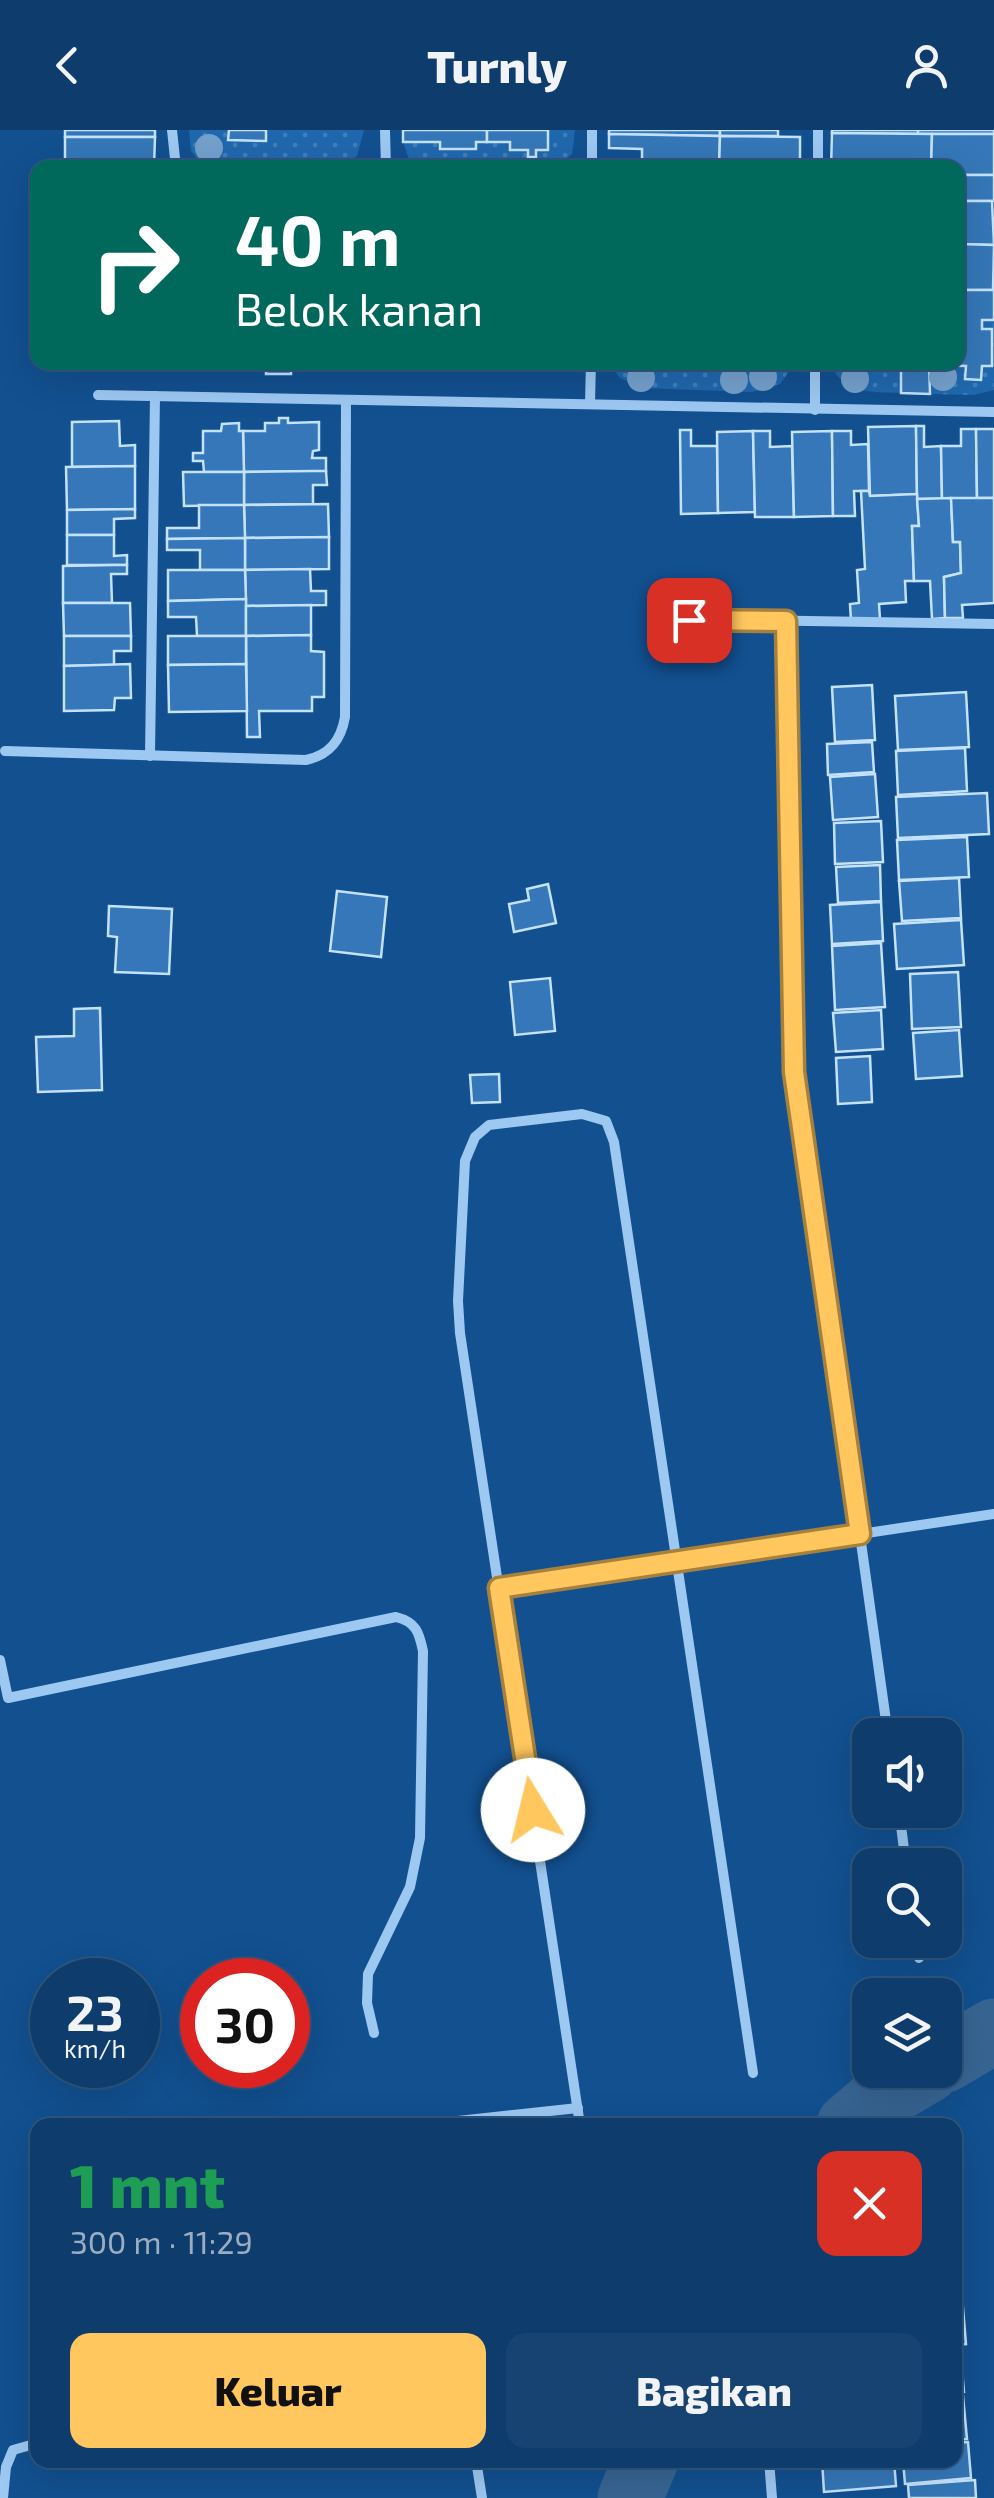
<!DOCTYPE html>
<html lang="id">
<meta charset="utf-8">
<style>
:root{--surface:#0e3c6c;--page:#174372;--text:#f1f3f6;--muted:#9badc2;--line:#2e567f;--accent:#ffc75e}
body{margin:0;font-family:"Exo 2",sans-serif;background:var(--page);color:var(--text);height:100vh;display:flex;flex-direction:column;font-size:38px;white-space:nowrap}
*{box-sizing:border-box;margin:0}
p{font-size:32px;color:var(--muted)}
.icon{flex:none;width:55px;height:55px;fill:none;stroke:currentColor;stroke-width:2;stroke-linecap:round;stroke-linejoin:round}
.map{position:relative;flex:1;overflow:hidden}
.panel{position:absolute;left:30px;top:1988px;width:932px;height:350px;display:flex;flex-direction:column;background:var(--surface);border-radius:20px;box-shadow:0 10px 40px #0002,0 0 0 2px var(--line)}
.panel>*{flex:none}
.guide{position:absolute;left:30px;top:30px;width:935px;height:210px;border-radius:20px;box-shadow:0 10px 40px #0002,0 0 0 2px var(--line);background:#00695c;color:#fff;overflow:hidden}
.tools{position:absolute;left:852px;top:1588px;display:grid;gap:20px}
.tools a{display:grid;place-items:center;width:110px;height:110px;border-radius:20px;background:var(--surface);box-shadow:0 10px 40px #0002,0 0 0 2px var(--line);font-size:50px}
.speed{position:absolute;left:30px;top:1828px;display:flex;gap:20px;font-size:50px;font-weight:700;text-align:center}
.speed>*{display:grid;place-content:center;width:130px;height:130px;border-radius:50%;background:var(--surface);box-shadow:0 10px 40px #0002,0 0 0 2px var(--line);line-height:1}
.speed small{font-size:25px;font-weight:400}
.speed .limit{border:15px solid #d22;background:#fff;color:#111}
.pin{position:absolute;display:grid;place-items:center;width:85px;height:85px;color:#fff;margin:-42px;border-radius:20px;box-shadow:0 5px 15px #0006}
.me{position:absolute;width:110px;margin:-55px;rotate:351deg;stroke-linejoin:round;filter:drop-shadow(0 0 8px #0008)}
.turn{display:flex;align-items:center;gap:35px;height:210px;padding:0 40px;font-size:45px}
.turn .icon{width:130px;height:130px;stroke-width:2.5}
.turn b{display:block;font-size:70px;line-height:85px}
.round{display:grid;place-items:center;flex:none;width:105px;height:105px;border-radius:20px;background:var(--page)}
.headline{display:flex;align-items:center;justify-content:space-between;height:170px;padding:0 40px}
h1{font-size:60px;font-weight:800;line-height:75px;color:#1e9e55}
.cta{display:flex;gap:20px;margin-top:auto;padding:20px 40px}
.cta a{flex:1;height:115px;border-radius:20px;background:var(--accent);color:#111;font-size:40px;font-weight:800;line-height:115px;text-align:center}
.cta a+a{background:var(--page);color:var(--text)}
header{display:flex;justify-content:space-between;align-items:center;height:130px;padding:0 40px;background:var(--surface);font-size:45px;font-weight:800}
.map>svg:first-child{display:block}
</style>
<header><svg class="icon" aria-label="back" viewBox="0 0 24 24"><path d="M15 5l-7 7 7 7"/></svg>Turnly<svg class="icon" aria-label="person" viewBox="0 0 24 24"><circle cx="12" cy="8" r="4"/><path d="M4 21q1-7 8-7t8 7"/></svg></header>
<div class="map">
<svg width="994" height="2368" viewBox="0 0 994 2368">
<defs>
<pattern id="grass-dots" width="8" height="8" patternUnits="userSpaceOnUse" patternTransform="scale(2.5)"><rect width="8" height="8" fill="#2068ae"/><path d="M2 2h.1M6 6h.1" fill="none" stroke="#417fba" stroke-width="1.8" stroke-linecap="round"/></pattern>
</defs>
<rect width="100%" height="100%" fill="#125090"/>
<!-- grass -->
<g fill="url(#grass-dots)">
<polygon points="189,0 229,0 229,10 265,11 266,0 364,0 357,26 343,37 204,37 191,21"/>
<polygon points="548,0 575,0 572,24 557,37 418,37 409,29 403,12 440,12 441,19 476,19 476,12 510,12 511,20 528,20 528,27 536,27 536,20 548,20"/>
<polygon points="982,190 994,190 994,260 974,265 930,264 929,235 966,236 966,249 981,249 982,236 992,235 992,200 982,199"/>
<polygon points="609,233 609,232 795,233 780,254 752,262 642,258 620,248"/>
<path d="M830,233L901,235V263C872,262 843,264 830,233Z"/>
</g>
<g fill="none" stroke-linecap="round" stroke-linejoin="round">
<!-- river -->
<g stroke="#376593" stroke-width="65">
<polyline points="945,1930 994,1901"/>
<polyline points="849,1995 881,1968 928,1940"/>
<polyline points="630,2368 646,2330"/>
</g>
</g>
<!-- building -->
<g fill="#3577b8" stroke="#c4e1fd" stroke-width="2.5">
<rect x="65" y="0" width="90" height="7"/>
<polygon points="229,0 266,0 266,11 228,10"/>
<polygon points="403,0 487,0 487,12 476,12 476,19 440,19 440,12 403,12"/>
<polygon points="487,0 548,0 548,20 536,20 536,27 528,27 528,20 510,20 510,12 487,12"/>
<polygon points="609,0 720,0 720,6 609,4"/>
<rect x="720" y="0" width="58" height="6"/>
<polygon points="832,0 918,0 918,4 832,3"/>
<rect x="918" y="0" width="76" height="4"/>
<polygon points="832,3 932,4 931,38 831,38"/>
<polygon points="609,4 720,6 719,38 642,38 642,19 609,18"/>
<polygon points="932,4 994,4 994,45 958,45 958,38 931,38"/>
<polygon points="720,6 800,7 800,38 719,38"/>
<polygon points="65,7 155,7 154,38 65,37"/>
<rect x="958" y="45" width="36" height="26"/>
<polygon points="958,71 992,71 994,115 958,114"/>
<polygon points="958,114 994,115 993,160 958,160"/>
<polygon points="958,160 994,160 994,190 982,190 982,199 992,199 992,236 982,236 981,250 965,249 966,236 929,235 929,232 958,232"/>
<rect x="266" y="232" width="25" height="12"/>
<polygon points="845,232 929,232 930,264 901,263 901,235"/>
<polygon points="279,288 288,288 288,293 319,292 319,320 313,321 312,328 326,328 326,341 244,342 243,301 265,301 265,293 279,293"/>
<polygon points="119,291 120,316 135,315 135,336 72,337 72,292"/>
<polygon points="239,293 239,301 243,301 244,342 204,342 203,331 193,331 193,323 203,323 203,301 221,301 222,294"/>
<polygon points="916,296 917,364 870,366 868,297"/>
<polygon points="916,296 924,296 924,317 941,316 942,369 917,369"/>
<polygon points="961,299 976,299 977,368 942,369 941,316 961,316"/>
<polygon points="976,299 994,299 994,368 977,368"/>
<polygon points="680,300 691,300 691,316 717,316 718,383 681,384"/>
<polygon points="753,301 755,382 718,383 717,302"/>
<polygon points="753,301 770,301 770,317 792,316 794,387 755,387"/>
<polygon points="832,301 833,386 794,387 792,302"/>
<polygon points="832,301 851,301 851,315 868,314 869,361 854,361 855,386 833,386"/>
<polygon points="135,336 135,379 67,380 66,337"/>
<polygon points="313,341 326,341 327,355 313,355 313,374 244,375 244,342"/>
<polygon points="183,342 244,342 244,375 184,376"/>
<polygon points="861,361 869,361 870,366 917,364 919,396 912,396 914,451 905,451 906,472 879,474 880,489 851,491 850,474 859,473 857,440 865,439"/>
<polygon points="951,368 953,412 960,412 961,443 944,447 945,488 932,489 930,451 914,451 912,396 919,396 917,369"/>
<polygon points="951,368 994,368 994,473 962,475 963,488 945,488 944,447 961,443 960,412 953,412"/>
<polygon points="328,374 329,407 245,408 244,375"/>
<polygon points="199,375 244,375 245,408 167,409 167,398 199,398"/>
<polygon points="135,379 135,388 114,389 114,405 67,405 67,380"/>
<polygon points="67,405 114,405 114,426 127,425 127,435 67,435"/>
<polygon points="329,407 329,439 245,440 245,408"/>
<polygon points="245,408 245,440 200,440 200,420 167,420 167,409"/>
<polygon points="114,435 127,435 127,444 111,444 112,473 63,473 63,436"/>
<polygon points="310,439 311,461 326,461 326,475 246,476 245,440"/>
<polygon points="168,440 245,440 246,469 168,471"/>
<polygon points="246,469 246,506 197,506 196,487 168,487 168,471"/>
<polygon points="63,473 130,473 131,506 64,506"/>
<polygon points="311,475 311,505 246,506 246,476"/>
<polygon points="311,505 311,521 324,522 324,567 312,567 312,581 259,581 260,607 247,607 246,506"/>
<polygon points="64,506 131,506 131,521 114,521 114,535 64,536"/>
<polygon points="168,506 246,506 246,534 168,535"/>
<polygon points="130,534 131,568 115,568 114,580 64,581 64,536"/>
<polygon points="246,534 247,581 169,582 168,535"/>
<polygon points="872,555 875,610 835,612 832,557"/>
<polygon points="966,562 969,617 898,620 895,566"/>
<polygon points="872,612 874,642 828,645 827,614"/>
<polygon points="965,618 967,661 898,665 896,621"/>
<polygon points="875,644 878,687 833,690 830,647"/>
<polygon points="987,663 989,704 898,708 896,667"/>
<polygon points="881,691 883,732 835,734 834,693"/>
<polygon points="967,707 969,747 899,750 897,710"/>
<polygon points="880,735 881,771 838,773 836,737"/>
<polygon points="959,748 961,788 902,791 899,751"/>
<polygon points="548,754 556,793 514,802 509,774 529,770 527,759"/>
<polygon points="337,761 387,767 381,827 330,821"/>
<polygon points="881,772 883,811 832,814 830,775"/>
<polygon points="109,776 172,779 169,844 115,842 117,807 108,806"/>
<polygon points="961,790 964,835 897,839 894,794"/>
<polygon points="881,813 885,877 835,880 832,816"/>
<polygon points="958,842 961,897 912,899 910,844"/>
<polygon points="550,848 555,901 515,905 510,852"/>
<polygon points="100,878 102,960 38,962 36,907 74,906 74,879"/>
<polygon points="881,880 883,919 836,922 833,883"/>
<polygon points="959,900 962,946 916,949 913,903"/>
<polygon points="870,926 872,972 838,974 836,928"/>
<polygon points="499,944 500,972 472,973 470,945"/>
<polygon points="955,2166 962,2166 966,2214 955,2215"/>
<polygon points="955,2217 960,2217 964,2262 955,2263"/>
<polygon points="955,2266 963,2266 967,2309 955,2310"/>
<polygon points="968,2312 971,2348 905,2354 903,2330 955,2330 955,2313"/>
<polygon points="822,2330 894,2330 896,2356 824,2362"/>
<polygon points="975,2350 976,2368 909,2368 908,2355"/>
</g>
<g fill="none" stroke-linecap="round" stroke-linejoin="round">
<!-- street -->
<g stroke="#9dc8f2" stroke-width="10">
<polyline points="172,0 176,38"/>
<polyline points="385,0 386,38"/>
<polyline points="592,38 592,0"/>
<polyline points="818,38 818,0"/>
<polyline points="98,265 994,282"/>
<polyline points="590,273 591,232"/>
<polyline points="815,280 815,232"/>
<polyline points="689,489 994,494"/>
<polyline points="786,491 795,942 888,1605"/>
<path d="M5,621L306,630C330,625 341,610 345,587L346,270"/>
<polyline points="150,626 155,266"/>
<polyline points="499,1458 994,1384"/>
<path d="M0,1530L8,1568L396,1487C416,1492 419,1502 423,1521L420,1708L410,1757L368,1844L367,1873L374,1903"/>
<polyline points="899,1680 906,1735"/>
<polyline points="917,1810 919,1828"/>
<polyline points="450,1995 458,1991 578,1978"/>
<polyline points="580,1995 460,1203 458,1171 465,1031 475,1007 489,995 582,984 606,991 614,1012 753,1943"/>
<polyline points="476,2330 482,2368"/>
<polyline points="769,2330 772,2368"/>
<polyline points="3,2368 6,2337 13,2320 38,2313"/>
</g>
</g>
<!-- trees -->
<g fill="#74a0cc">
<circle cx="209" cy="18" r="14"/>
<circle cx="763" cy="247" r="14"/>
<circle cx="943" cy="247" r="14"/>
<circle cx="641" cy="248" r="14"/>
<circle cx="855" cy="249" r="14"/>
<circle cx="734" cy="250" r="14"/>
</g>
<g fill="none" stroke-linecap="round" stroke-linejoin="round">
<defs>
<polyline id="route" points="533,1680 499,1458 860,1404 794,942 786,491 689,490"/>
</defs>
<!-- route casing -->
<use href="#route" stroke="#a6813d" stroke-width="25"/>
<!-- route -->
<use href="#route" stroke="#ffc75e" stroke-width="18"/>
</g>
</svg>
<div class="tools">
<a><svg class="icon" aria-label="sound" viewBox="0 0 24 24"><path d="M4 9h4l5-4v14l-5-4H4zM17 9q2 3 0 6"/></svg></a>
<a><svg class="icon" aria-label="search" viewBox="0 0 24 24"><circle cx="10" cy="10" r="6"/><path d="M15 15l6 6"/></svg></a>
<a><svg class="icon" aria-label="layers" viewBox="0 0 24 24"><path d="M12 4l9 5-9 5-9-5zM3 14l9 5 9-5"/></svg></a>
</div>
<div class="speed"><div>23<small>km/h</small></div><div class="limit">30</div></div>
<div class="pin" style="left:689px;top:490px;background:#d93025"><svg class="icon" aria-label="arrive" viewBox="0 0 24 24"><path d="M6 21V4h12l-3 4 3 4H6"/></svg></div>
<svg class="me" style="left:533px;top:1680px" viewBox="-20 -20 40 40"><circle r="19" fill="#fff"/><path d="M0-13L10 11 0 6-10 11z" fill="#ffc75e"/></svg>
<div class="guide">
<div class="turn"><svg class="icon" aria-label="right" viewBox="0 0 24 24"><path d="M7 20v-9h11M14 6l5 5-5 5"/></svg><div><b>40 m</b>Belok kanan</div></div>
</div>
<section class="panel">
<div class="headline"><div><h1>1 mnt</h1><p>300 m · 11:29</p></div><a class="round" style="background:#d93025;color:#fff"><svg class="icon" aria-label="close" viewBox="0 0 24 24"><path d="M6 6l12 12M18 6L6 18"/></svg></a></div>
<div class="cta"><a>Keluar</a><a>Bagikan</a></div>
</section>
</div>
